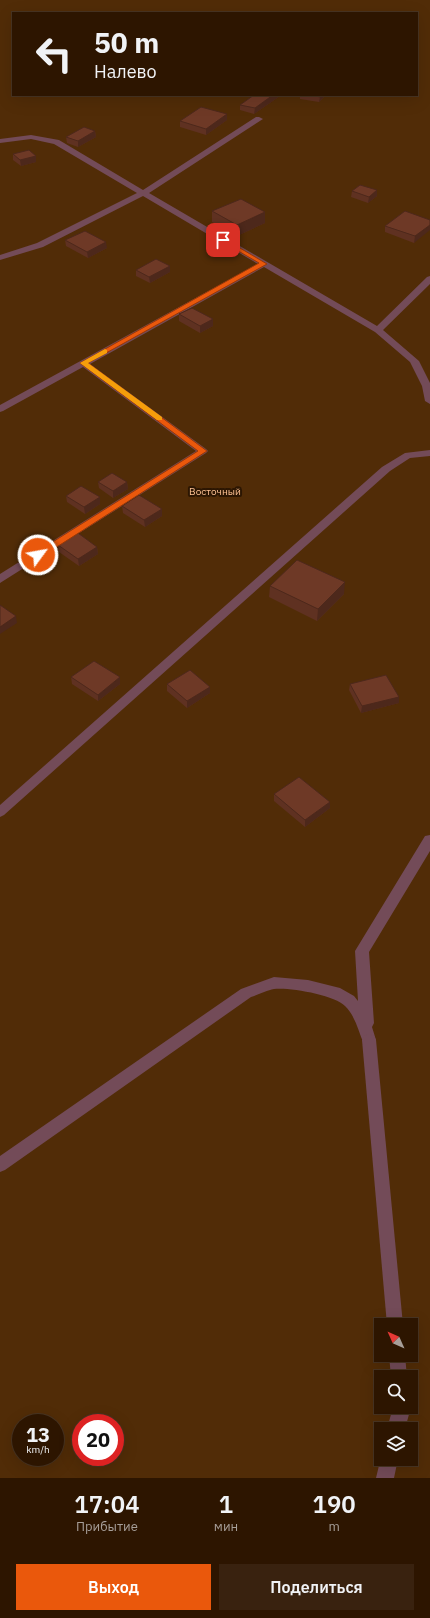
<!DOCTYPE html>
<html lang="ru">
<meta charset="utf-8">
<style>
:root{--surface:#2d1500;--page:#39220f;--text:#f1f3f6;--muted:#a79f99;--line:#483422;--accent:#ea580c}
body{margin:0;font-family:"IBM Plex Sans",sans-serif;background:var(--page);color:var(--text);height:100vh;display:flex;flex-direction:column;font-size:15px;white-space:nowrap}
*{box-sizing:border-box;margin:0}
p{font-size:13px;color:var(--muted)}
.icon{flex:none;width:22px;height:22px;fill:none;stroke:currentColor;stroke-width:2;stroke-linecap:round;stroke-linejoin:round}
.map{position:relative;height:1478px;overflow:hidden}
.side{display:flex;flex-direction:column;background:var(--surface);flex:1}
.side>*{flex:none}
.hud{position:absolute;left:12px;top:12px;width:406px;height:84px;border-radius:0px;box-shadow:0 4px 16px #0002,0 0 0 1px var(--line);background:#2d1500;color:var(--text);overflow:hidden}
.needle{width:26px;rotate:315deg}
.tools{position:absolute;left:374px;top:1318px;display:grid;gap:8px}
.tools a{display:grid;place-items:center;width:44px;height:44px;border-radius:0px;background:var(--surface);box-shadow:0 4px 16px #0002,0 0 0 1px var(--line);font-size:20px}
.speed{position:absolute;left:12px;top:1414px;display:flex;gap:8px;font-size:20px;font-weight:700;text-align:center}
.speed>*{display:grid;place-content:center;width:52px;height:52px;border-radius:50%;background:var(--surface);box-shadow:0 4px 16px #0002,0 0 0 1px var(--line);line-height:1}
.speed small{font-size:10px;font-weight:400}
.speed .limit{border:6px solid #d22;background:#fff;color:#111}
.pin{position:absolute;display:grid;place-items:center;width:34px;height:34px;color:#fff;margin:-17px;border-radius:8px;box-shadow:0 2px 6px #0006}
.me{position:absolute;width:44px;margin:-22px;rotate:58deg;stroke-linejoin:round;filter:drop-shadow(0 0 3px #0008)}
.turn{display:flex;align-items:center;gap:14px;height:84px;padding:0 16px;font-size:18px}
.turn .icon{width:52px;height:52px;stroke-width:2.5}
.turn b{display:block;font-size:28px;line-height:34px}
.eta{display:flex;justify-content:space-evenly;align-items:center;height:68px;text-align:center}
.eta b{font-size:24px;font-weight:600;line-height:28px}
.action{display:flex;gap:8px;margin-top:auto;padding:8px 16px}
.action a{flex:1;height:46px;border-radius:0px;background:var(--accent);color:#fff;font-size:16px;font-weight:600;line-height:46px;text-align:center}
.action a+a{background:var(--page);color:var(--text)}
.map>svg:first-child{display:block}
</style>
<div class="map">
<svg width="430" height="1478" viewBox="0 0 430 1478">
<rect width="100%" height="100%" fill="#3c1c00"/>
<!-- green -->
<path fill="#512c07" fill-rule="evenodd" d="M0,0H430V1478H0ZM13,13H417V95H13ZM381,1325H411V1355H381ZM381,1377H411V1407H381ZM21,1423H55V1457H21ZM81,1423H115V1457H81ZM381,1429H411V1459H381Z"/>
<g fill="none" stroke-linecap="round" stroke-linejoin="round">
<!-- lane -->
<g fill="#734b58" fill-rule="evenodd">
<polygon points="256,117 259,117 263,119 149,193 377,326 427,277 430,276 430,284 383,330 419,361 430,383 430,404 425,401 422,386 410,362 375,332 264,267 90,364 206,449 208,451 206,453 0,583 0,574 196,451 83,367 3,411 0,412 0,405 258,264 143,196 43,247 0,260 0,255 37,243 137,193 54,144 31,139 0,143 0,139 31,135 59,140 143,190"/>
<polygon points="430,450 430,456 410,458 390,471 4,815 0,817 0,805 382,467 405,453"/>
<path d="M430,835V851L369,952L374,1023L372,1027L376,1040L374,1044L369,1046L364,1044C358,1031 356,1017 345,1006C335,995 289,987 274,989C267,990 258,995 251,997L5,1170L0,1172V1156L241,989L274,977L308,980L340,988L354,996L358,1001L355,951L425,836Z"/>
</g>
<!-- street -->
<g fill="#734b58" fill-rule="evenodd">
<polygon points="369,1034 374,1036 376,1040 403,1325 387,1325 362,1040 364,1036"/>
<polygon points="389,1355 405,1355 407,1377 391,1377"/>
<polygon points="393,1407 411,1407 405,1429 387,1429"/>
<polygon points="381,1457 381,1459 398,1459 394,1478 376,1478"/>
</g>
</g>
<!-- wall -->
<g fill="#5f3121">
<polygon points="243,95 280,95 280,96 254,114 240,110 240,105 251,97"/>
<polygon points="300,95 326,95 319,102 300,99"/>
<polygon points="227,114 227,120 206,135 180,127 180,121"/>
<polygon points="95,131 96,137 78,147 67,143 66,137"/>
<polygon points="13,154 36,156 36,162 21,166 13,160"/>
<polygon points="352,191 377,196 368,203 351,197"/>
<polygon points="212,211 265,212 265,223 237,236 212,222"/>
<polygon points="430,220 414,243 385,232 385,226"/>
<polygon points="65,240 107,248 88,258 66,246"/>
<polygon points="170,266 170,272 150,283 136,276 136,270"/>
<polygon points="179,314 213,319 213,326 200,333 179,321"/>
<polygon points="98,482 127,482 128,489 113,498 99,488"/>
<polygon points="66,496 100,497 100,504 85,514 67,502"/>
<polygon points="122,506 162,509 162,516 145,527 123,513"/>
<polygon points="58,545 97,547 98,554 79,566 59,552"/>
<polygon points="270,586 344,594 317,621 269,597"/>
<polygon points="71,677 120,677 120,684 98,701 72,684"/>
<polygon points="167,684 210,693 187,708 167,691"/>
<polygon points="350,684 399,703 361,713 349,690"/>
<polygon points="274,794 330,802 330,808 305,827 274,801"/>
</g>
<!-- shaded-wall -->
<g fill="#4d281b">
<polygon points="273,95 280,95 280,96 254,114 255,108"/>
<polygon points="321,95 326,95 319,102 320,97"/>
<polygon points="227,114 227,120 206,135 206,129"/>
<polygon points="95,131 96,137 78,147 78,141"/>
<polygon points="36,156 36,162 21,166 20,160"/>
<polygon points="377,190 377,196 368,203 369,197"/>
<polygon points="265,212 265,223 237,236 237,225"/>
<polygon points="430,225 430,230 414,243 415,236"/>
<polygon points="106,242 107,248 88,258 87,252"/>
<polygon points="170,266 170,272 150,283 149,277"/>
<polygon points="213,319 213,326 200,333 200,326"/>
<polygon points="127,482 128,489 113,498 113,491"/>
<polygon points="100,497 100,504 85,514 84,507"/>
<polygon points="162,509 162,516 145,527 144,520"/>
<polygon points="97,547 98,554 79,566 78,559"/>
<polygon points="345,582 344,594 317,621 318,609"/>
<polygon points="16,616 17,623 0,634 0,627"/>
<polygon points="120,677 120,684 98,701 98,695"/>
<polygon points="210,687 210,693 187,708 187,701"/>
<polygon points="399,697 399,703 361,713 362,706"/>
<polygon points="330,802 330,808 305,827 305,820"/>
</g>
<!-- building -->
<g fill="#6e3926" stroke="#4d281b">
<polygon points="254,95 273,95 255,108 240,105"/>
<polygon points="312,95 321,95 320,97"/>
<polygon points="201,107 227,114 206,129 180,121"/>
<polygon points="84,127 95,131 78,141 66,137"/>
<polygon points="29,150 36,156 20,160 13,154"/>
<polygon points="360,185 377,190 369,197 352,191"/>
<polygon points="241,199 265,212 237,225 212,211"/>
<polygon points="405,211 430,220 430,225 415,236 385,226"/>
<polygon points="85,231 106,242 87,252 65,240"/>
<polygon points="156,259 170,266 149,277 136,270"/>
<polygon points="192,308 213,319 200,326 179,314"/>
<polygon points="112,473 127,482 113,491 98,482"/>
<polygon points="81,486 100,497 84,507 66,496"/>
<polygon points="139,495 162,509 144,520 122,506"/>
<polygon points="78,533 97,547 78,559 58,545"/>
<polygon points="297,560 345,582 318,609 270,586"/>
<polygon points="0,605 16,616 0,627"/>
<polygon points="94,661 120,677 98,695 71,677"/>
<polygon points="190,670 210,687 187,701 167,684"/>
<polygon points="386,675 399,697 362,706 350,684"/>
<polygon points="299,777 330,802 305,820 274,794"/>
</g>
<!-- route -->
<polygon fill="#ea580c" stroke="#983908" points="223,238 267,264 88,363 207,451 41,557 35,557 35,553 198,451 80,363 259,263 221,241 220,240"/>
<!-- slow -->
<polygon fill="#f59e0b" points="105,349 107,350 107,353 88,363 162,417 162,420 157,420 80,363"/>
<g text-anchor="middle" stroke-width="4" stroke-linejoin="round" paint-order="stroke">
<!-- park labels -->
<g font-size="10" fill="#fec293" stroke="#2c1602">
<text x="215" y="495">Восточный</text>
</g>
</g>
</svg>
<div class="tools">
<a><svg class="needle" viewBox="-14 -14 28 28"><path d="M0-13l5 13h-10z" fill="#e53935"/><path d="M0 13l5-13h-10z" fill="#a79f99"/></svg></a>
<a><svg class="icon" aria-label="search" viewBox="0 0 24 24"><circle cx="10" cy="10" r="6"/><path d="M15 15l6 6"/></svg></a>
<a><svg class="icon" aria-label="layers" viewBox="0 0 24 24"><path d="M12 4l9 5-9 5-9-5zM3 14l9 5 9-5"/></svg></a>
</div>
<div class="speed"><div>13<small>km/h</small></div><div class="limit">20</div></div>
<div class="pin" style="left:223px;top:240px;background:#d93025"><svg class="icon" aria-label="arrive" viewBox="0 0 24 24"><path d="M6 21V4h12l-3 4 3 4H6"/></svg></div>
<svg class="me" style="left:38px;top:555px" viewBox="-20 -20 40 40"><circle r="17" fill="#ea580c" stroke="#fff" stroke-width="3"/><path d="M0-11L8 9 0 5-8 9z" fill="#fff"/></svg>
<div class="hud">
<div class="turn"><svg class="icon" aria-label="left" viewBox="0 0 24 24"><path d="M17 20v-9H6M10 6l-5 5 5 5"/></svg><div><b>50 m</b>Налево</div></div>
</div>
</div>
<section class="side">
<div class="eta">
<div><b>17:04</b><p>Прибытие</p></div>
<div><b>1</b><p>мин</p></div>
<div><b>190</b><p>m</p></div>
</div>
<div class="action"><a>Выход</a><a>Поделиться</a></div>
</section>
